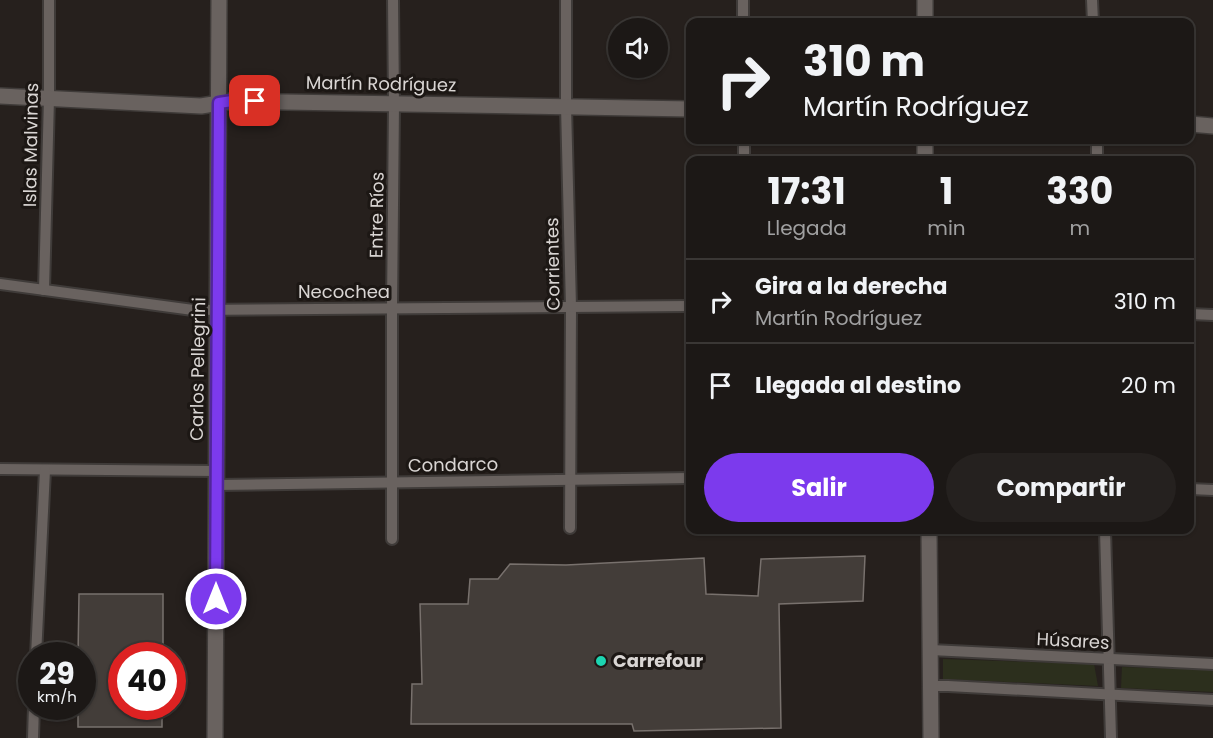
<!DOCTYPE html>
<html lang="es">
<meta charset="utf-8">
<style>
:root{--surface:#1c1816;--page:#25211f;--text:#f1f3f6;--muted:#a0a0a1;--line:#3a3735;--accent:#7c3aed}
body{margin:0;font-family:Poppins,sans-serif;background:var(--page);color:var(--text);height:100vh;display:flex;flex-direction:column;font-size:22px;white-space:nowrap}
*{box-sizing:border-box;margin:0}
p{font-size:20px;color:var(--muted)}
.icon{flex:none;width:33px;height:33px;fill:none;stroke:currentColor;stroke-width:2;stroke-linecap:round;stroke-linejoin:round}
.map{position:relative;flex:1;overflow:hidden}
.panel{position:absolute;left:686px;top:156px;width:508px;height:378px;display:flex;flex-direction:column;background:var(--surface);border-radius:12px;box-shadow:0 2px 4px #0004,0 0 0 2px var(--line)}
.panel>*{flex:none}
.hud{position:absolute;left:686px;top:18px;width:508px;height:126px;border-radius:12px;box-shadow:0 2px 4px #0004,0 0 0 2px var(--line);background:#1c1816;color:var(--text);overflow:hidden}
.tools{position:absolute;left:608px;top:18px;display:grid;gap:12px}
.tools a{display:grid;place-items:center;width:60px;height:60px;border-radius:50%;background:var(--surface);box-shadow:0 2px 4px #0004,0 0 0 2px var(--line);font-size:30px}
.speed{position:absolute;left:18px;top:642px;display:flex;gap:12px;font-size:30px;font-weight:700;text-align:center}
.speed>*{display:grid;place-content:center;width:78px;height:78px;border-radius:50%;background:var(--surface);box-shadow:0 2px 4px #0004,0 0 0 2px var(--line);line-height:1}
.speed small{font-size:15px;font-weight:400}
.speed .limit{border:9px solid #d22;background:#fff;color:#111}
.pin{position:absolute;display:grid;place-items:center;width:51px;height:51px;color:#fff;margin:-26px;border-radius:12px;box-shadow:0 3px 9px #0006}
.me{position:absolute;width:66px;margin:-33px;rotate:0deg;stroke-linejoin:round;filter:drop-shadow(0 0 4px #0008)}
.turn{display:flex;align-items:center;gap:21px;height:126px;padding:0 18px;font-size:27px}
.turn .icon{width:78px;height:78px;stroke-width:2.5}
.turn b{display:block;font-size:42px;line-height:51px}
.eta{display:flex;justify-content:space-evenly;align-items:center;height:102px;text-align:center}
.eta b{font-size:36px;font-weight:700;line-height:42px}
.button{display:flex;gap:12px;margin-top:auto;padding:12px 18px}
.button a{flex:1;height:69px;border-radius:36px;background:var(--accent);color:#fff;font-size:24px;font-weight:700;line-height:69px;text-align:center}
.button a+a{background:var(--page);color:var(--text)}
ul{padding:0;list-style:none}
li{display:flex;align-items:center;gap:18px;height:84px;padding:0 18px;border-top:2px solid var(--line)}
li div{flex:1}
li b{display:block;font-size:22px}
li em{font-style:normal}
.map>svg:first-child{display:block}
</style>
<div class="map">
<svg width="1213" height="738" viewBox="0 0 1213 738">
<rect width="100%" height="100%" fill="#26201d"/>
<!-- green -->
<g fill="#2c2f1d">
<polygon points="943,659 1094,664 1098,686 943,679"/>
<polygon points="1122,667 1213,670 1213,692 1121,688"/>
</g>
<!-- building -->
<g fill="#433d39" stroke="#78716d" stroke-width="1.5">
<polygon points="865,556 863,601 779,604 781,728 634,731 632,724 411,724 412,684 422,684 420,604 468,604 470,579 498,579 510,564 566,565 704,558 706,594 758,596 761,559"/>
<polygon points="79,594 163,594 163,656 122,656 122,706 162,706 162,727 78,727 78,706 82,706 82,656 78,656"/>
</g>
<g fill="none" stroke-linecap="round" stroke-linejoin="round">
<defs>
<g id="street">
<polyline points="566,0 566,106 571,307 570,528"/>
<polyline points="1092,0 1093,22"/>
<polyline points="743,22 743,0"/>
<polyline points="744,140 744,160"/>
<polyline points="1097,140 1097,160"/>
<polyline points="0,284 193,310 690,306"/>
<polyline points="44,290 49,98 49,0"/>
<polyline points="1190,314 1213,315"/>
<polyline points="0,469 216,471"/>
<polyline points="216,485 690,478"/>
<polyline points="1190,489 1213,490"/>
<polyline points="1105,530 1111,738"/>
<polyline points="392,539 392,308 394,104 393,0"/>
<polyline points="931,650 1213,664"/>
<polyline points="36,656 45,470"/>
<polyline points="931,686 948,686 1213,700"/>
<polyline points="33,738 34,706"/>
</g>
<g id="secondary">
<polyline points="925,22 925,0"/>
<polyline points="0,96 201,106 232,101 690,109"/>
<polyline points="1190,124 1213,126"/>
<polyline points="925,140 925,160"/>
<polyline points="929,530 931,738"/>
<polyline points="215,738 219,0"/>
</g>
</defs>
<!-- street casing -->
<use href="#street" stroke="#3f3b39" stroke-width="14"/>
<!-- secondary casing -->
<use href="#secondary" stroke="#3f3b39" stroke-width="18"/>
<!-- street -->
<use href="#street" stroke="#69625f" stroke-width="10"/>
<!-- secondary -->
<use href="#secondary" stroke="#69625f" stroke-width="15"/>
</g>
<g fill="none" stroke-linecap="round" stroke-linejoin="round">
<defs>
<polyline id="route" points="216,599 219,103 232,101 255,101"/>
</defs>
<!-- route casing -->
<use href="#route" stroke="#51269a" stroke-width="15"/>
<!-- route -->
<use href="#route" stroke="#7c3aed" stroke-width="10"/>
</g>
<!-- markers -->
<circle fill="#1cd5b1" stroke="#1c1714" stroke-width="2" cx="601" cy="661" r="6"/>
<g text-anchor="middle" stroke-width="6" stroke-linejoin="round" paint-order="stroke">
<!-- street labels -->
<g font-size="18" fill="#d9d5d3" stroke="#1c1714">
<text transform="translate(381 84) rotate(1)" y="6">Martín Rodríguez</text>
<text transform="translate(31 145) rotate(-89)" y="6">Islas Malvinas</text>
<text transform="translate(377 215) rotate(-89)" y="6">Entre Ríos</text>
<text transform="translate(553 264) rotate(-91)" y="6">Corrientes</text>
<text x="344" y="298">Necochea</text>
<text transform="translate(198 369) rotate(-89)" y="6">Carlos Pellegrini</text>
<text transform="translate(453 465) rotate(-1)" y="6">Condarco</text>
<text transform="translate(1073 641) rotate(3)" y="6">Húsares</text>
</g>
<!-- poi labels -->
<g font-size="18" font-weight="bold" fill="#d9d5d3" stroke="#1c1714" text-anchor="start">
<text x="613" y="667">Carrefour</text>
</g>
</g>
</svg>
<div class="tools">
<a><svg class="icon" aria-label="sound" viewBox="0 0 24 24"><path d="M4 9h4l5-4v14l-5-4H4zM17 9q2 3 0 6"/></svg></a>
</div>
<div class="speed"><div>29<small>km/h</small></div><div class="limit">40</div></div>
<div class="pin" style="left:255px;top:101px;background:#d93025"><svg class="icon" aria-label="arrive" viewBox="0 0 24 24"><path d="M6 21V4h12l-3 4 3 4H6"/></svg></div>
<svg class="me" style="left:216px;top:599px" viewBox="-20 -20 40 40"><circle r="17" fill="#7c3aed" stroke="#fff" stroke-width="3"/><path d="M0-11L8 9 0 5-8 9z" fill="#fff"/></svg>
<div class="hud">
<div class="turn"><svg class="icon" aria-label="right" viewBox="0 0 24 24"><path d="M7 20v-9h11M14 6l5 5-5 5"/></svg><div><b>310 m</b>Martín Rodríguez</div></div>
</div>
<section class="panel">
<div class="eta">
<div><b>17:31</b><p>Llegada</p></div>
<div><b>1</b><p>min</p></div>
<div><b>330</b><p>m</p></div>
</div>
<ul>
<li><svg class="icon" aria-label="right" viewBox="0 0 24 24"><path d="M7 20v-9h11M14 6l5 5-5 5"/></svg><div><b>Gira a la derecha</b><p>Martín Rodríguez</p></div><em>310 m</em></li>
<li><svg class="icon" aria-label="arrive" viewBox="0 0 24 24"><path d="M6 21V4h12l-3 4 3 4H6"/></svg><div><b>Llegada al destino</b></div><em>20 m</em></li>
</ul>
<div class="button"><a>Salir</a><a>Compartir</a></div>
</section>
</div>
